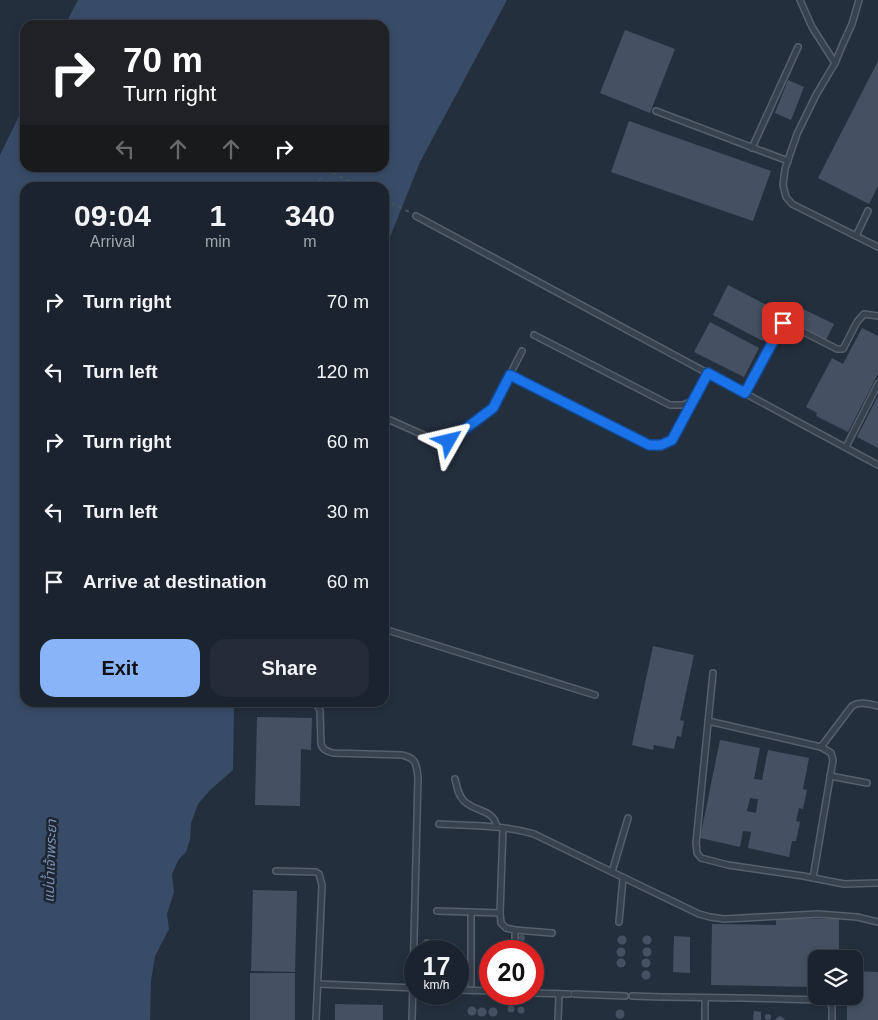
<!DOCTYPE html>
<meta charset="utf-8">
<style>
:root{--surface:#1b232e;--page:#242b36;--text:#f1f3f6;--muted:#a0a4aa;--line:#39404a;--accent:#8ab4f8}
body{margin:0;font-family:Helvetica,"Noto Sans Thai",sans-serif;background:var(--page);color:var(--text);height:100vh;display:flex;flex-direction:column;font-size:19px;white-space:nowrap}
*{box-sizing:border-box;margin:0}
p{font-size:16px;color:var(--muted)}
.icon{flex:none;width:28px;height:28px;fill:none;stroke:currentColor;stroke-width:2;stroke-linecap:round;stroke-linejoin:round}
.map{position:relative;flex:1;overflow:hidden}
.sheet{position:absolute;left:20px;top:182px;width:369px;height:525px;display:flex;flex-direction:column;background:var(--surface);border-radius:15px;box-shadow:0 2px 8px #0003,0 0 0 1px var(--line)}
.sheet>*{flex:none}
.banner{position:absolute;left:20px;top:20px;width:369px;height:152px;border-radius:15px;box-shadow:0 2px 8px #0003,0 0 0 1px var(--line);background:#202124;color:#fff;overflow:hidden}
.tools{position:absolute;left:808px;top:950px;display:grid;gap:10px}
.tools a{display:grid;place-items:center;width:55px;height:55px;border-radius:10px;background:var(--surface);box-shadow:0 2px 8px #0003,0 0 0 1px var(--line);font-size:25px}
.speed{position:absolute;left:404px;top:940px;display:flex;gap:10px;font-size:25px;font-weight:700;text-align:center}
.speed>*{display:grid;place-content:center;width:65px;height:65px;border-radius:50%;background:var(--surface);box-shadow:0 2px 8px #0003,0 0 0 1px var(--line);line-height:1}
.speed small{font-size:12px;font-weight:400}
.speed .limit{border:8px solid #d22;background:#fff;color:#111}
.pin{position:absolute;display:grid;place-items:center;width:42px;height:42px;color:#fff;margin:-21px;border-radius:10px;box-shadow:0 2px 8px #0006}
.me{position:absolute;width:55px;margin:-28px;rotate:53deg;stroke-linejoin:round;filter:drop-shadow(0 0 4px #0008)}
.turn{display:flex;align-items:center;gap:18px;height:105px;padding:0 20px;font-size:22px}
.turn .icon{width:65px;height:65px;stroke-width:2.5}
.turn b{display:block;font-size:35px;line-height:42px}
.lanes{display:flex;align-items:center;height:48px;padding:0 20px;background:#0003;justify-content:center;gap:25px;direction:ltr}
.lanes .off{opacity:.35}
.eta{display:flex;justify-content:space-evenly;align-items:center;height:85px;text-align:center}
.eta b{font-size:30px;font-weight:600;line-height:35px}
.cta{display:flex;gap:10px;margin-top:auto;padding:10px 20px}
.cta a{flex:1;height:58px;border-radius:15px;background:var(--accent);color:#111;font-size:20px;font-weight:600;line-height:58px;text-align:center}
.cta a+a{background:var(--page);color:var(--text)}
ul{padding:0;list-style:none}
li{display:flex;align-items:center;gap:15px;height:70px;padding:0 20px}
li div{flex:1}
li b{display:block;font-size:19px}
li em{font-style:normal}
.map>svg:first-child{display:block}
</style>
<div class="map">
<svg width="878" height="1020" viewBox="0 0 878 1020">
<rect width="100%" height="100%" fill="#242f3e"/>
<!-- water -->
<polygon fill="#394c67" points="78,0 507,0 420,162 384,252 384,188 25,188 25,702 234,703 233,770 209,791 198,804 191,823 190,840 186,852 179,859 172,874 174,892 167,914 169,929 155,956 151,981 150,1020 0,1020 0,155 25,104 25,168 384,168 384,25 65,25"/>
<!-- building -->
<g fill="#455162" fill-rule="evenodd">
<polygon points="625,30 675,49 650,113 600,93"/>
<polygon points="878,61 878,186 869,204 818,178"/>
<polygon points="788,80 804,87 791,120 775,113"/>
<polygon points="629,121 771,171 753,221 611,172"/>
<polygon points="728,285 778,311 763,341 713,315"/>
<polygon points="801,308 834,324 825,342 792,326"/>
<polygon points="710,322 759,348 744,377 694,352"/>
<polygon points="862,328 878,336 878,374 848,432 816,416 817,413 806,407 832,358 843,364"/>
<polygon points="878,396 878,448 857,437"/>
<polygon points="653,646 694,655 680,720 684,721 681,737 677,736 674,749 654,745 653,750 632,745"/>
<polygon points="257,717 312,718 311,750 301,749 300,806 255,805"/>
<path d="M720,740L760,748L754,779L762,780L768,750L809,758L803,789L807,790L803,809L799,808L796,821L800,822L796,841H792L789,857L748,848L751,832L743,831L740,847L700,838ZM750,798L758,799L756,813L747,811Z"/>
<polygon points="253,890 297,891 295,972 251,971"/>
<polygon points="776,918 839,919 839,959 816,959 816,987 711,985 712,924 776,925"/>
<circle cx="522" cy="938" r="3"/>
<circle cx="647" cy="940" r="4.5"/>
<circle cx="622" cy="940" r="4.5"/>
<polygon points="674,936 690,937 690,973 673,972"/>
<circle cx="427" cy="943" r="4"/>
<circle cx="522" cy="946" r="2.5"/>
<circle cx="647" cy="952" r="4.5"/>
<circle cx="621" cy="952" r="4.5"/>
<circle cx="646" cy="963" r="4.5"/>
<circle cx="621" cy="963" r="4.5"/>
<circle cx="646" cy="975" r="4.5"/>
<polygon points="854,971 878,972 878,1020 847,1020 847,996 854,996"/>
<rect x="250" y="973" width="45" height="47"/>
<polygon points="335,1004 383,1005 383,1020 335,1020"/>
<circle cx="511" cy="1009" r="3.5"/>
<circle cx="472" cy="1011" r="4.5"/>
<circle cx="521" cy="1010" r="3.5"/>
<circle cx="482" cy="1012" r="4.5"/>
<circle cx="493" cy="1012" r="4.5"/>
<circle cx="620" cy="1014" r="4.5"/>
<polygon points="754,1011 761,1012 761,1020 753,1020"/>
<circle cx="768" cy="1017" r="3"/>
<polygon points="781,1016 785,1020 775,1020 778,1017"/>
</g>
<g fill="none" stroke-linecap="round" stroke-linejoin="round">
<defs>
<g id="lane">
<polyline points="800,0 812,27 835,63"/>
<polyline points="859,0 852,24 842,46 835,63 816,95 797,134 785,169 783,185 786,197 792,204 878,247"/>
<polyline points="656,111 788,161"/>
<polyline points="752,148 798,47"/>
<polyline points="416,216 878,465"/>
<polyline points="856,236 868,211"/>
<polyline points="534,335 670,405 683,405 693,401"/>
<polyline points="510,375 649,445 661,445 672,440 708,373"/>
<polyline points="745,393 783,323 786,323 837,349 843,349 857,322 864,314 878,316"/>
<polyline points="384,419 390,420 439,442 449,441 493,408 522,351"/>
<polyline points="846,447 878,384"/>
<polyline points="384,629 595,695"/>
<polyline points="713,673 696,843 697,853 701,858 728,865 803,876 844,884 878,883"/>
<path d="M286,702L314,704L318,706L320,711L321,744C323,750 326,751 333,753L402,755C416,758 416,763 418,777L412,1020"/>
<polyline points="708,721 821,747 831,753 833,760 813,878"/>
<path d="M821,747L852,706C860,701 869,704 878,706"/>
<polyline points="830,776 867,783"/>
<path d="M455,779C457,787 458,795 464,801C475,812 494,809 497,827"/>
<path d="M439,824C471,826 504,825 534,834L612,872L699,914L710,917L724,919L818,914L857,917L878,922"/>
<polyline points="503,828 500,913 501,923 506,928 515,930 552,933"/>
<polyline points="276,871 316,872 319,874 322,885 316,1020"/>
<polyline points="612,872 628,818"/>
<polyline points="437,911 500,913"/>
<polyline points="619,922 623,878"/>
<polyline points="515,930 515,951"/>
<polyline points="319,984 415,988"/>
<polyline points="471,984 471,912"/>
<polyline points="458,990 490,991"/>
<polyline points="532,993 569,994"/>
<polyline points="574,994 625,996"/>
<polyline points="632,996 662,997"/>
<polyline points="665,997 739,998"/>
<polyline points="743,998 820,1000"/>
<polyline points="825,1000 831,1003 832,1008 832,1020"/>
<polyline points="558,1020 559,994"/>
<polyline points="705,1020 705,998"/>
</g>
</defs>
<!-- lane casing -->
<use href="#lane" stroke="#565f6c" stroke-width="8"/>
<!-- path -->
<g stroke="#44595c" stroke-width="2" stroke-dasharray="4 4" stroke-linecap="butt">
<polyline points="325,169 362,188"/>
<polyline points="316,188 325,168"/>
<polyline points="384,199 411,213"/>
</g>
<!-- lane -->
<use href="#lane" stroke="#38414e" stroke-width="5"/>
</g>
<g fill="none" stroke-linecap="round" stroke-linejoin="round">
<defs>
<polyline id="route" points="449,441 493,408 510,375 649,445 661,445 672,440 708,373 745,393 783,323"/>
</defs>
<!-- route casing -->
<use href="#route" stroke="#114b97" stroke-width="12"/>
<!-- route -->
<use href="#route" stroke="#1a73e8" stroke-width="9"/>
</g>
<g text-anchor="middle" stroke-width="5" stroke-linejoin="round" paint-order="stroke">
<!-- water labels -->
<g font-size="14" font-style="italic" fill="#7c92b1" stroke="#1d2633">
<text transform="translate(50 861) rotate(-88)" y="5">แม่น้ำเจ้าพระยา</text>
</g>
</g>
</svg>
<div class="tools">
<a><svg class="icon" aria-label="layers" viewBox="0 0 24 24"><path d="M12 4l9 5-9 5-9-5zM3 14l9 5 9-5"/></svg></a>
</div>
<div class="speed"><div>17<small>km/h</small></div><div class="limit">20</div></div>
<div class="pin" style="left:783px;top:323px;background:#d93025"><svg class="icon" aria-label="arrive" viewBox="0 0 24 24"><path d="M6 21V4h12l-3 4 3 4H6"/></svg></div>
<svg class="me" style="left:449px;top:441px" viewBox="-20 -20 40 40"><path d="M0-17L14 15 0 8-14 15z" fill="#1a73e8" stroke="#fff" stroke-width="4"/></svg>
<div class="banner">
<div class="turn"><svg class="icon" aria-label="right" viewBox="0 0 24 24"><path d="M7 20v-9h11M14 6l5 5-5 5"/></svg><div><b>70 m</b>Turn right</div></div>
<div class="lanes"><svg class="icon off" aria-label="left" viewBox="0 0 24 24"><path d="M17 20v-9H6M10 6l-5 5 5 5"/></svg><svg class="icon off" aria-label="ahead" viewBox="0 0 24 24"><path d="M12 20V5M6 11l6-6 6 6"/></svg><svg class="icon off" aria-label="ahead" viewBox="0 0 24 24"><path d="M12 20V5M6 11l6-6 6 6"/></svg><svg class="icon" aria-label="right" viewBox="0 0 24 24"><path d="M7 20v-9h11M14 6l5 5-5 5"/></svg></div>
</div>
<section class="sheet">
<div class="eta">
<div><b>09:04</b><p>Arrival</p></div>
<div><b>1</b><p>min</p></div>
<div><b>340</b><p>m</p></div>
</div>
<ul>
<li><svg class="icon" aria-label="right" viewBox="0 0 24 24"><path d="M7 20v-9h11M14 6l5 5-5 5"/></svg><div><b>Turn right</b></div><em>70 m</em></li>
<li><svg class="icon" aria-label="left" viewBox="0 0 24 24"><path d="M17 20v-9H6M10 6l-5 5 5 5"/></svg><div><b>Turn left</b></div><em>120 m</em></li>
<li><svg class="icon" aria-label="right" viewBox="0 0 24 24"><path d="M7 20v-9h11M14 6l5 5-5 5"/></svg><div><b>Turn right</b></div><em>60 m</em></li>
<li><svg class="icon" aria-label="left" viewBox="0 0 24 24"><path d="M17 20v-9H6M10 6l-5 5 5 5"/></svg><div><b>Turn left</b></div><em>30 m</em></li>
<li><svg class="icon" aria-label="arrive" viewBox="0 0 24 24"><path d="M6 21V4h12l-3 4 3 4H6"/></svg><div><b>Arrive at destination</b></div><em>60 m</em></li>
</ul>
<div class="cta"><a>Exit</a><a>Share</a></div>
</section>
</div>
